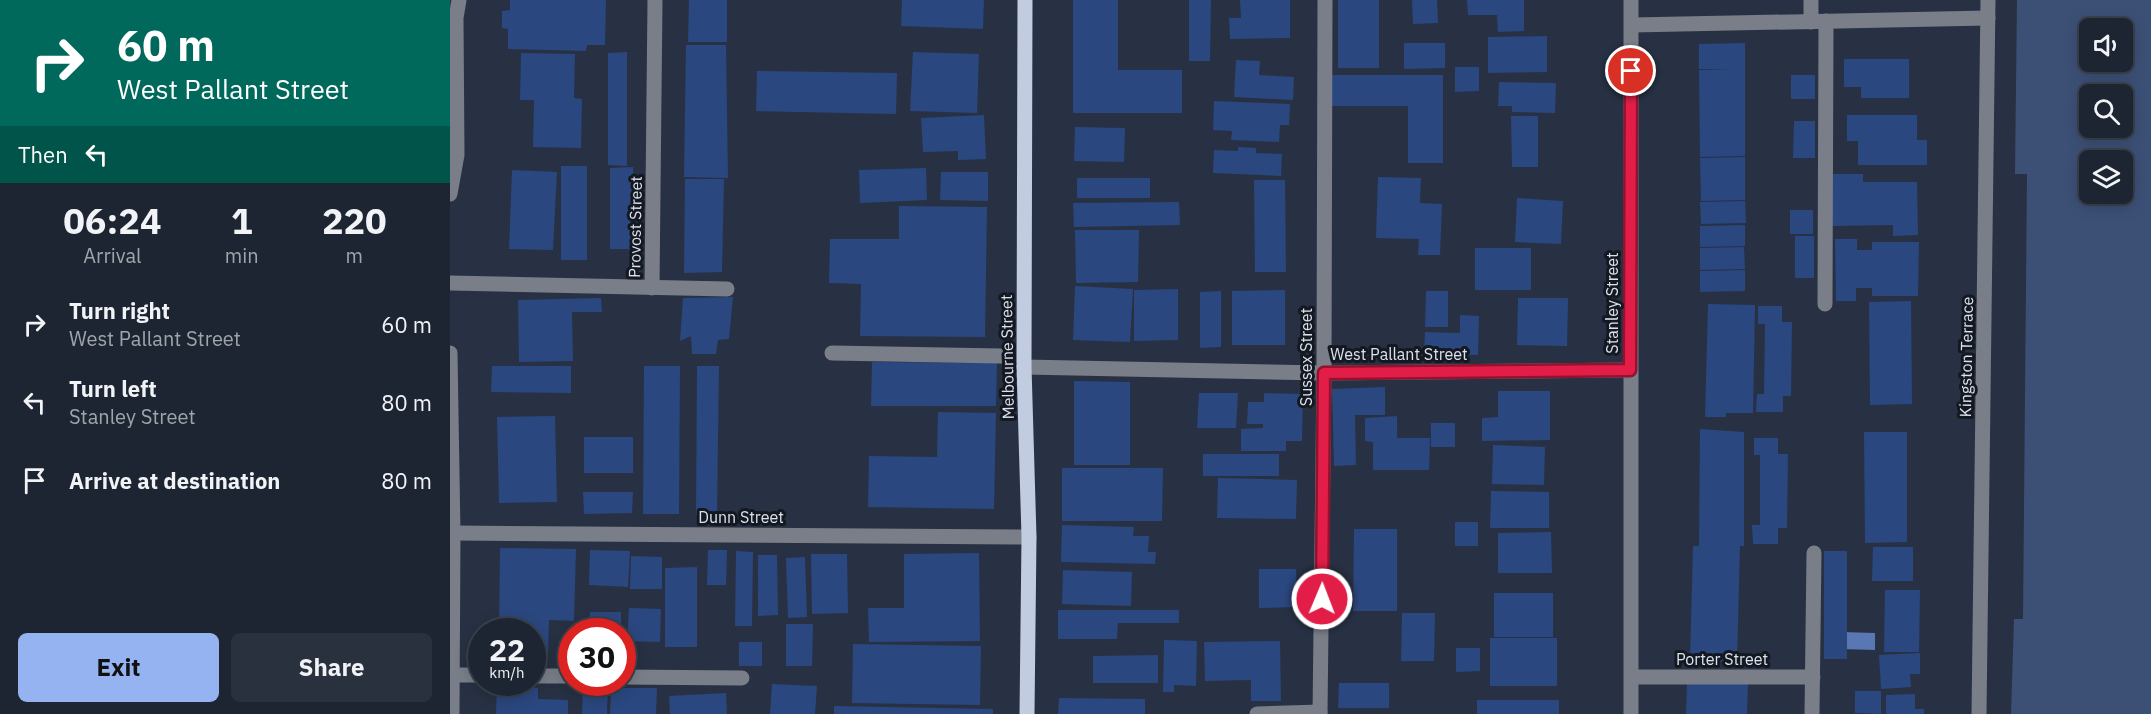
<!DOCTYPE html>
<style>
:root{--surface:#1d2532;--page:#2a313e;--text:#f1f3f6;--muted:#a0a5ac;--line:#3b424d;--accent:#95b2f1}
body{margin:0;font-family:"IBM Plex Sans",sans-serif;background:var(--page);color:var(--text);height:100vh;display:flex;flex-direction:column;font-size:22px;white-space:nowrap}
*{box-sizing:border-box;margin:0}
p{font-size:20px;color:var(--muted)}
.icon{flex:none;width:33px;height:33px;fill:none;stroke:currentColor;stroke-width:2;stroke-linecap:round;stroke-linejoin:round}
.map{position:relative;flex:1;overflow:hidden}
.panel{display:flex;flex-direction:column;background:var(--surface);width:450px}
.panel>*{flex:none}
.top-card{background:#00695c;color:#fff;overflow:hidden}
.tools{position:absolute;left:1629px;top:18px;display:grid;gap:12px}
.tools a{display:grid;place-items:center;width:54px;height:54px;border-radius:9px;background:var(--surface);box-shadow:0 3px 15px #0003,0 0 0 2px var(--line);font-size:30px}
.speed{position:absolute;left:18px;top:618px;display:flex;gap:12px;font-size:30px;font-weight:700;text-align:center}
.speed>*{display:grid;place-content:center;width:78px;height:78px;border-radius:50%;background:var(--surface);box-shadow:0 3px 15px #0003,0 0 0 2px var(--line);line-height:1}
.speed small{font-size:15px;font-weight:400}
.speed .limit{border:9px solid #d22;background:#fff;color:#111}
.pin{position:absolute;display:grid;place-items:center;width:51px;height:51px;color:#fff;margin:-26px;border:3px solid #fff;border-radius:50%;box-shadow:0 2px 6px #0007}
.me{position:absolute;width:66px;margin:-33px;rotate:1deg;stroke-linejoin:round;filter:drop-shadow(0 0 4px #0008)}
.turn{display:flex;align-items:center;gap:21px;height:126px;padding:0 18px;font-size:27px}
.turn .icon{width:78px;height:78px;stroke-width:2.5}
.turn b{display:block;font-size:42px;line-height:51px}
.then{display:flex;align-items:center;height:57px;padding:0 18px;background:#0003;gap:12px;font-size:22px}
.eta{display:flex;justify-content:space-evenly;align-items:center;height:102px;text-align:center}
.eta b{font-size:36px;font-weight:800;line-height:42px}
.action{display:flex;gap:12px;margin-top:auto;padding:12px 18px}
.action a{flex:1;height:69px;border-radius:9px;background:var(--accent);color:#111;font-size:24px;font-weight:800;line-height:69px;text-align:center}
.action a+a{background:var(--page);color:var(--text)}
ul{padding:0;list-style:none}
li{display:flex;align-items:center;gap:18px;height:78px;padding:0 18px}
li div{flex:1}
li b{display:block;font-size:22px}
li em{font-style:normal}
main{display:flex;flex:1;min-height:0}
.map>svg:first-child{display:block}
</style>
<main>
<section class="panel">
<div class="top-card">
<div class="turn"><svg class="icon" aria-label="right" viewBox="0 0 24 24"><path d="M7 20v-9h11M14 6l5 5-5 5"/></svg><div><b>60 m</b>West Pallant Street</div></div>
<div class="then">Then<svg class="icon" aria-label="left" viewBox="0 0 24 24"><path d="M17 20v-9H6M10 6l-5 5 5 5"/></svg></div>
</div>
<div class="eta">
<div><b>06:24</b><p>Arrival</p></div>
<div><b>1</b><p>min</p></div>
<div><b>220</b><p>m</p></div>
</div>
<ul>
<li><svg class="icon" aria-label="right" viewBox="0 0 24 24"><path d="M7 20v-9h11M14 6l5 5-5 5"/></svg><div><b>Turn right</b><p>West Pallant Street</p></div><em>60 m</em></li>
<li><svg class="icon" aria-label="left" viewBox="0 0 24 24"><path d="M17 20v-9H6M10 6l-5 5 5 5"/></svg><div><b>Turn left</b><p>Stanley Street</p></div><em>80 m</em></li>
<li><svg class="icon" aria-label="arrive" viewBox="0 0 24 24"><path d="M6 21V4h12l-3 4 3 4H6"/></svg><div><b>Arrive at destination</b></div><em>80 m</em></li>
</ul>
<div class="action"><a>Exit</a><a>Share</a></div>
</section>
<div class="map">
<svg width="1701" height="714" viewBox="0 0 1701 714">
<rect width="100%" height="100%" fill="#273143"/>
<!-- green -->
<path fill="#3c5076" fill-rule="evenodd" d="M1567,0H1701V714H1561L1564,619H1573L1577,174H1565ZM1640,28H1672V62H1640ZM1640,94H1672V128H1640ZM1672,160V194H1640V160Z"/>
<!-- water -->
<polygon fill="#5877b3" points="1392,632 1425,633 1425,650 1391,649"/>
<!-- building -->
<g fill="#2b477f">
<polygon points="60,0 156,0 155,45 137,45 136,51 58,49 58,29 52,28 52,11 60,10"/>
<polygon points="239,0 277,0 277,42 238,42"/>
<polygon points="452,0 534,0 533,29 451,26"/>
<polygon points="623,0 668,0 668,70 732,70 732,113 623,113"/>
<polygon points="739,0 761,0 760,61 739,61"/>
<polygon points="790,0 840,0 840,38 780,39 779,18 791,18"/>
<rect x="888" y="0" width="41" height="68"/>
<polygon points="962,0 987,0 988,23 963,24"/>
<polygon points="1017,0 1074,0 1074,31 1048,32 1047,15 1018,15"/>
<polygon points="1097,36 1097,72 1038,73 1038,37"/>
<polygon points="954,43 995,43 995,68 954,69"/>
<polygon points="1295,43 1295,156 1250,157 1249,70 1283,69 1249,69 1249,44"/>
<polygon points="236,45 276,45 278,178 234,177"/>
<polygon points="177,52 177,166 158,165 158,53"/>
<polygon points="463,52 529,54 527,113 460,111"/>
<polygon points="71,53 125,54 124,98 132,99 131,148 83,147 84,100 70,100"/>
<polygon points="1394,59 1459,59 1459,98 1411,98 1411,87 1394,87"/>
<polygon points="786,60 810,61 809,75 844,77 843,100 784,97"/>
<polygon points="1005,67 1029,67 1029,91 1005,92"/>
<polygon points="307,71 447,73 446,114 306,111"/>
<polygon points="880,75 993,75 993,163 958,163 958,106 880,106"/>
<rect x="1341" y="75" width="24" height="24"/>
<polygon points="1049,82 1106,83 1105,113 1062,112 1062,106 1048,106"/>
<polygon points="764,101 840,104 839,125 830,125 829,142 781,140 782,131 763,130"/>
<polygon points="534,115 536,159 508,160 508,151 473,152 471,118"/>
<polygon points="1397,115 1467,115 1467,140 1477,140 1477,165 1408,165 1408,141 1397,141"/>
<polygon points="1061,116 1088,116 1088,167 1062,167"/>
<polygon points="1344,121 1365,121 1365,158 1343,158"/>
<polygon points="625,127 675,128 674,162 624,161"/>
<polygon points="788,147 806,148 806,153 832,154 831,176 763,173 764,150 788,151"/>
<polygon points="1295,157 1295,200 1251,201 1250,158"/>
<rect x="111" y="166" width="26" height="94"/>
<polygon points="183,167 183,249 160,249 160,168"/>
<polygon points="476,168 477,200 410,203 409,170"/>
<polygon points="62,170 107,172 103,250 59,249"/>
<polygon points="491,172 538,172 538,201 490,200"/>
<polygon points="1381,174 1413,174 1413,182 1467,182 1468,235 1443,236 1443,225 1382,226"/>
<polygon points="928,177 971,178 970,203 992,204 990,255 968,255 969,239 926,238"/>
<rect x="627" y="178" width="73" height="20"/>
<polygon points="235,179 274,179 272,272 234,273"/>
<polygon points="804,180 835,180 836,272 805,272"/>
<polygon points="1067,198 1113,201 1111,244 1065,242"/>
<polygon points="1295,201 1296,223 1251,224 1250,202"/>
<polygon points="729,202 730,225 624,227 623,203"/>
<polygon points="449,206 537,207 535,337 410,336 411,284 379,283 380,239 449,239"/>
<rect x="1340" y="210" width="23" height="24"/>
<polygon points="1295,225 1295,246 1250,247 1250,226"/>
<polygon points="625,230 689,230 688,282 626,283"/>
<rect x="1345" y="236" width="19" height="42"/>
<polygon points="1385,239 1407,239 1407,250 1422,250 1422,242 1469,242 1468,296 1422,296 1422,288 1406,288 1406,301 1386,301"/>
<polygon points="1294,247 1295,269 1250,270 1250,248"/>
<rect x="1025" y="248" width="56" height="42"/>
<polygon points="1295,270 1295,291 1250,292 1250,271"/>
<polygon points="625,286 683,289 680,342 623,340"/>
<polygon points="728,289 728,340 684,341 684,290"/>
<polygon points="835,290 835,345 782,345 782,291"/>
<polygon points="771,291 771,347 750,348 750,292"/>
<polygon points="976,291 998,291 998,327 975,327"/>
<polygon points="283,297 279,339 268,340 266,354 242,354 241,336 230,341 233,298"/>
<polygon points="151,298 152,312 122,312 123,361 69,362 68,300"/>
<polygon points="1068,298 1118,298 1117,346 1067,345"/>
<polygon points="1461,301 1462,404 1420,405 1419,302"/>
<polygon points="1258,304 1305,305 1303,413 1276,413 1276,417 1255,417"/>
<polygon points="1308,306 1332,306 1332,322 1342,322 1341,396 1333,396 1333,412 1306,412 1307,394 1314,394 1315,324 1308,324"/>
<polygon points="1010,315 1029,316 1028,355 974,354 975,332 1010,333"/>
<polygon points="422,362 547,363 546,406 421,406"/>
<polygon points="42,366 121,366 121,393 41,392"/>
<polygon points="194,366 230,366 229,514 193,514"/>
<polygon points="247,366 269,366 267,515 246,515"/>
<polygon points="624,381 680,382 680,465 624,465"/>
<polygon points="935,387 935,415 905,415 906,465 884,466 882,389"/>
<polygon points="1048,391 1100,391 1100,440 1032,441 1032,418 1048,417"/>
<polygon points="749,393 788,393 786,428 747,428"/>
<polygon points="814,393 853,394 852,441 836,441 836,451 791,451 791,429 813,428 813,424 797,424 798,402 814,402"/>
<polygon points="488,412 546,413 544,509 418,507 419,456 487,457"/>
<polygon points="105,416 107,502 49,503 47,417"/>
<polygon points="947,416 947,438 980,438 979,470 923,470 923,442 915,441 915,418"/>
<rect x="981" y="423" width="24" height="24"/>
<polygon points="1250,429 1294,432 1294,546 1290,546 1287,662 1240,661 1243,546 1249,546"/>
<polygon points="1414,432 1457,432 1457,542 1415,543"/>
<rect x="134" y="437" width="49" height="36"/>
<polygon points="1304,438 1328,438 1328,454 1338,454 1337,528 1328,528 1328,544 1303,544 1302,525 1310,525 1310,455 1304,455"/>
<polygon points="1043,445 1095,447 1094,485 1042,484"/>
<rect x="753" y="454" width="76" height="22"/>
<polygon points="612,468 713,468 712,521 612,521"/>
<polygon points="768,478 847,480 846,519 767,518"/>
<polygon points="1041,491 1099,492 1099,528 1040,528"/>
<polygon points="133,492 183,492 182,513 134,514"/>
<rect x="1005" y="522" width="23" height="24"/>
<polygon points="612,525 684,527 683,536 699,536 698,552 706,552 705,564 611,562"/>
<polygon points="904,529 947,529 947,611 903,611"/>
<polygon points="1101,532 1102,573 1048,573 1048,533"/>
<polygon points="1423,547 1463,547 1463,581 1422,581"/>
<polygon points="50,548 126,549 124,621 99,620 98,656 82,656 82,632 49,632"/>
<polygon points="140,550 180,551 178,587 139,585"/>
<polygon points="258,550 277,550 276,585 257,585"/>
<polygon points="286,551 303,552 302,626 285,626"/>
<rect x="1374" y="551" width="23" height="108"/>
<polygon points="529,553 530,641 419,642 418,608 454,608 454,554"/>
<polygon points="361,554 397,554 398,613 362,614"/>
<polygon points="308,555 327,555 328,615 308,616"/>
<polygon points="181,556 212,557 212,589 180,589"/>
<polygon points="355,557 357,617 338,618 336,558"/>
<polygon points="247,567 247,647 215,647 215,568"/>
<polygon points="809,569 846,569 847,607 809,608"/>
<polygon points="613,570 682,572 681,606 612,604"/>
<polygon points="1435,590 1470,590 1469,652 1434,652"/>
<rect x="1044" y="593" width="59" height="44"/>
<polygon points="179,608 211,609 210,642 177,641"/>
<polygon points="608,610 729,610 729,623 668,623 667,639 608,639"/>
<rect x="140" y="612" width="31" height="20"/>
<polygon points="952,613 985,613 984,661 951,661"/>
<polygon points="336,624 363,624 362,666 336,666"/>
<rect x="1040" y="638" width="67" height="48"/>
<polygon points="714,640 747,641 746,686 724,685 724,692 713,692"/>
<polygon points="830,641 831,701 801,701 801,680 755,681 754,642"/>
<rect x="289" y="642" width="23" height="24"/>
<polygon points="403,644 531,646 530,705 402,703"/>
<polygon points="1006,648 1030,648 1030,671 1006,672"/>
<polygon points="1470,653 1470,674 1460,674 1461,687 1431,689 1429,655"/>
<polygon points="708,655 708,683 643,683 643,656"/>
<polygon points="1237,682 1298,683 1297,714 1236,714"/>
<polygon points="889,683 939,683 939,708 888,708"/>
<polygon points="322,684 367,686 365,714 320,714"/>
<polygon points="133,685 158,685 157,714 132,714"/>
<polygon points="47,686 88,688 88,699 118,700 118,714 46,714"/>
<polygon points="161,688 207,688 206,714 160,714"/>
<polygon points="1405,691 1431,691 1431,714 1405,713"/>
<polygon points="276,693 277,714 220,714 219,696"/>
<polygon points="1465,694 1465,709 1474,709 1474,714 1436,714 1436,695"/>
<polygon points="609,698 695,699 695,714 608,714"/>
<rect x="1027" y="700" width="82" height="14"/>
<polygon points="384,706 543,709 543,714 384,714"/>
</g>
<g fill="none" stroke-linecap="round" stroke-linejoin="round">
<!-- minor -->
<g stroke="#797e88" stroke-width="15">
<polyline points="1181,0 1181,714"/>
<polyline points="1361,0 1361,22"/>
<polyline points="1182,25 1538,18"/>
<polyline points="0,194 7,155 6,18 9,0"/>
<polyline points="0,283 277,289"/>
<polyline points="202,288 205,0"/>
<polyline points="1375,304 1376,21"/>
<polyline points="0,353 3,533 2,714"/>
<polyline points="382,353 551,356"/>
<polyline points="574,367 874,373 1180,370"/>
<polyline points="3,533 579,537"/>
<polyline points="2,675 32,675"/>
<polyline points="82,676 122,676"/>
<polyline points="172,677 292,678"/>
<polyline points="1182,677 1363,677"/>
<polyline points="807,714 870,712"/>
<polyline points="870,714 874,373 875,0"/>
<polyline points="1362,714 1364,553"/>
<polyline points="1529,714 1538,0"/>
</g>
<!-- major -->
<polyline stroke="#c1cce0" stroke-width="15" points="575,0 574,367 579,537 577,714"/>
</g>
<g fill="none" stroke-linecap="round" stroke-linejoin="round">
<defs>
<polyline id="route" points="872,599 874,373 1180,370 1181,71"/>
</defs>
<!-- route casing -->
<use href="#route" stroke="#92132f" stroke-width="15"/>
<!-- route -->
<use href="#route" stroke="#e11d48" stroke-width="10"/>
</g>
<g text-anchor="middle" stroke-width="6" stroke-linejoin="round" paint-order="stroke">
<!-- street labels -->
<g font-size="16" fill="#dbe1ee" stroke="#141921">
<text transform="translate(185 227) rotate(-89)" y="6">Provost Street</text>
<text transform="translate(1162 303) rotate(-90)" y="6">Stanley Street</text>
<text x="949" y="360">West Pallant Street</text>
<text transform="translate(557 357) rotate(-91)" y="6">Melbourne Street</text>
<text transform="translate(856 357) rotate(-90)" y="6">Sussex Street</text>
<text transform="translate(1516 357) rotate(-89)" y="6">Kingston Terrace</text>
<text x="291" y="523">Dunn Street</text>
<text x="1272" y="665">Porter Street</text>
</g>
</g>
</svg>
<div class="tools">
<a><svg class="icon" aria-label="sound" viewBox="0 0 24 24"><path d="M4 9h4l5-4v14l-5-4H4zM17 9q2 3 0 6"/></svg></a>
<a><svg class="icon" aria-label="search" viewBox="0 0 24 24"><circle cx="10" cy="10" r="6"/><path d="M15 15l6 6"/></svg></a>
<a><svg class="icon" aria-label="layers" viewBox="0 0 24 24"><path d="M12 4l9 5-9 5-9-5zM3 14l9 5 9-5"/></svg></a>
</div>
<div class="speed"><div>22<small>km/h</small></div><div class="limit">30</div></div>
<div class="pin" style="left:1181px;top:71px;background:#d93025"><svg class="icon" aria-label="arrive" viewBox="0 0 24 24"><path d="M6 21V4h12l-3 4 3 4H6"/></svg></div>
<svg class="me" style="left:872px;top:599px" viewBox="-20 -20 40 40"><circle r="17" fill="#e11d48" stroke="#fff" stroke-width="3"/><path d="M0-11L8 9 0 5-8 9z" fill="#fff"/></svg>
</div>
</main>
